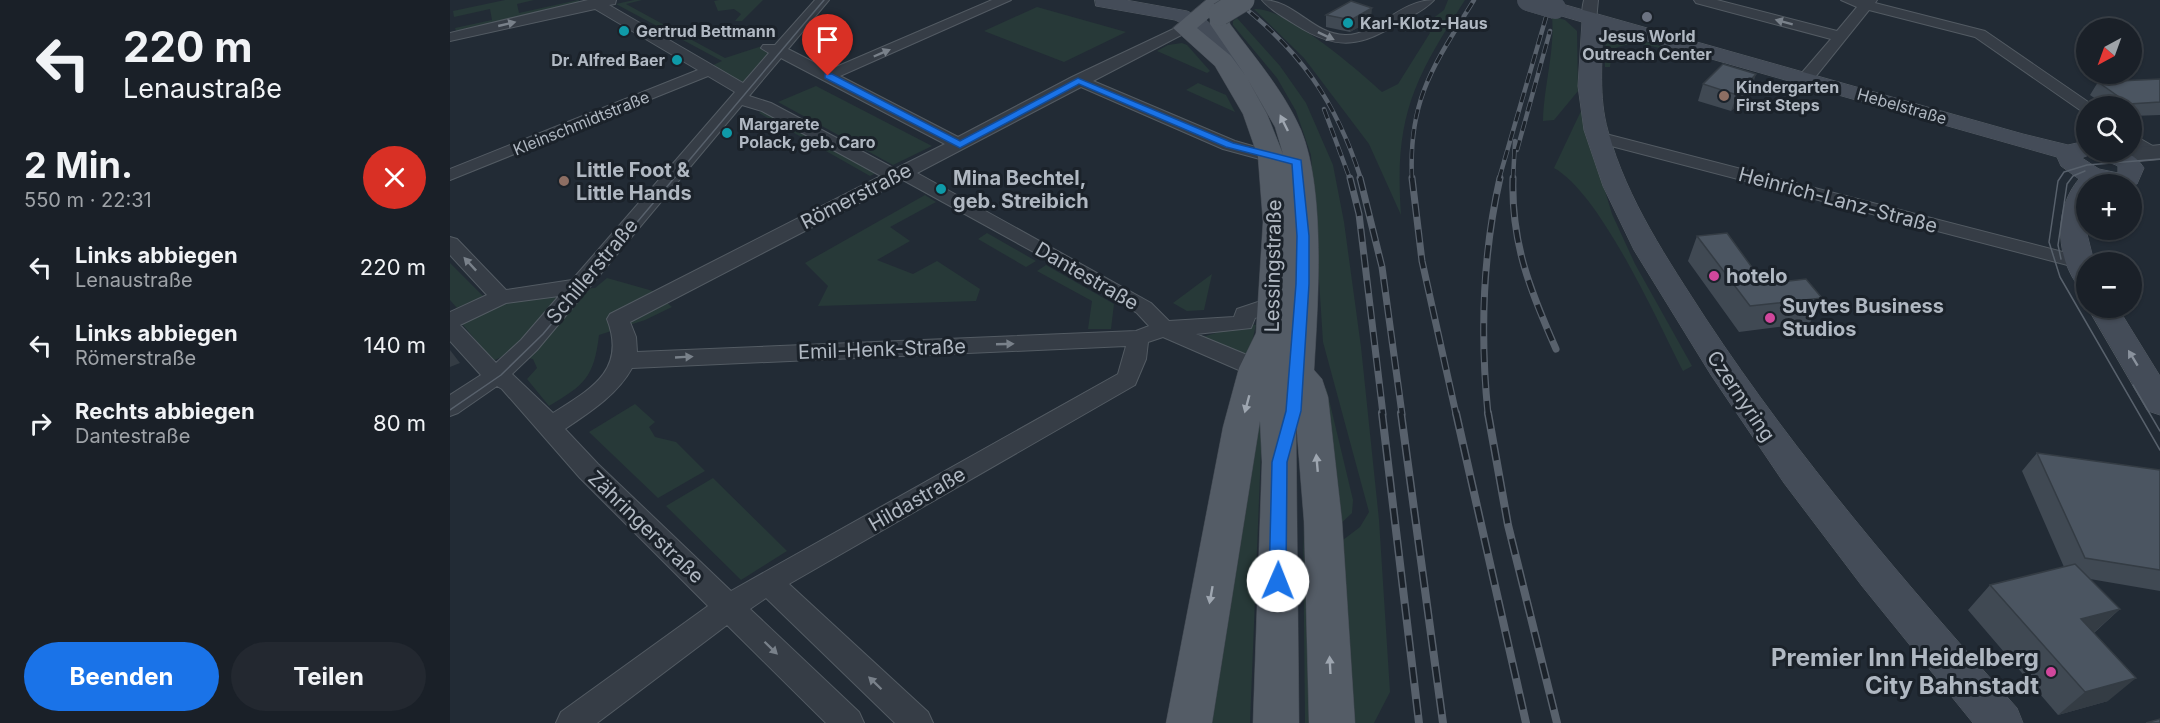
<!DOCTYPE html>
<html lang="de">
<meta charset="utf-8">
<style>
:root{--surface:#1a2028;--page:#232830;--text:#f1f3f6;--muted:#9fa3a8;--line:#383e45;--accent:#1a73e8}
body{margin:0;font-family:Inter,sans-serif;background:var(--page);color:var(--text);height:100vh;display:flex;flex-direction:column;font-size:22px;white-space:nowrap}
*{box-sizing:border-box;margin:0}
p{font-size:20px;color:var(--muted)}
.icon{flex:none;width:33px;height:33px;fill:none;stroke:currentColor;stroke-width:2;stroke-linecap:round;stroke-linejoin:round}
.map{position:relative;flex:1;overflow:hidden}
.panel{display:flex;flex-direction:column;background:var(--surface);width:450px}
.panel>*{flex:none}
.hud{background:#1a2028;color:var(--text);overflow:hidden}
.needle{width:39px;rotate:221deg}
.fabs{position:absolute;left:1626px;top:18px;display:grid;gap:12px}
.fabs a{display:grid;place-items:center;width:66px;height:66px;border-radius:50%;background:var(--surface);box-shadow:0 2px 4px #0004,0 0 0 2px var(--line);font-size:30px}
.pin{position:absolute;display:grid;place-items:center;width:51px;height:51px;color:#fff;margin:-62px -26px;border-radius:50% 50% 50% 0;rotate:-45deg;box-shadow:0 0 6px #0007}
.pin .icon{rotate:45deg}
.me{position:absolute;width:66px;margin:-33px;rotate:1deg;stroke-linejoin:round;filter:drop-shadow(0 0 4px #0008)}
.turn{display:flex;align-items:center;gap:21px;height:126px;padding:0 24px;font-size:27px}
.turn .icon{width:78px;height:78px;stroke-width:2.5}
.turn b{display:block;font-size:42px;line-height:51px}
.round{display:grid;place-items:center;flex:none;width:63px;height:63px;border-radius:32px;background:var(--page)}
.headline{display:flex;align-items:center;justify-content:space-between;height:102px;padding:0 24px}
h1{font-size:36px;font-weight:700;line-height:45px}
.cta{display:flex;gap:12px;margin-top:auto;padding:12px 24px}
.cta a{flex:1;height:69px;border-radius:36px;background:var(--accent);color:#fff;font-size:24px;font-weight:700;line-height:69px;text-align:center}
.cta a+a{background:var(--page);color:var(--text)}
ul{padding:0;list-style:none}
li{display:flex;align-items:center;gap:18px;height:78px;padding:0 24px}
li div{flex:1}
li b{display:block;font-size:22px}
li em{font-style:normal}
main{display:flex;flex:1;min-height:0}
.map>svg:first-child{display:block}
</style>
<main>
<section class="panel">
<div class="hud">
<div class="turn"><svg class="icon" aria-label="left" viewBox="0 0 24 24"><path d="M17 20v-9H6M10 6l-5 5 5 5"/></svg><div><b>220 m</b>Lenaustraße</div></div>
</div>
<div class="headline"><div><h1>2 Min.</h1><p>550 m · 22:31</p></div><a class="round" style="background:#d93025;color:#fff"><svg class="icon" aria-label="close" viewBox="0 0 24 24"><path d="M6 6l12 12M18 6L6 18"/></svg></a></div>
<ul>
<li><svg class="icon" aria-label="left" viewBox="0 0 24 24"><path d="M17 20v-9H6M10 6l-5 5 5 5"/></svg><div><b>Links abbiegen</b><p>Lenaustraße</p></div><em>220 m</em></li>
<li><svg class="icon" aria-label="left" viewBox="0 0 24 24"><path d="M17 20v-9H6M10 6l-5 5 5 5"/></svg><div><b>Links abbiegen</b><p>Römerstraße</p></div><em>140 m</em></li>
<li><svg class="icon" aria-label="right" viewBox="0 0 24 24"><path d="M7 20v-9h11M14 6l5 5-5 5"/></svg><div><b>Rechts abbiegen</b><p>Dantestraße</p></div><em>80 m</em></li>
</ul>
<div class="cta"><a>Beenden</a><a>Teilen</a></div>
</section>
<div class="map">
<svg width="1710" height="723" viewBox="0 0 1710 723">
<rect width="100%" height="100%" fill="#222b35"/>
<!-- green -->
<g fill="#273938">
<polygon points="55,0 84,0 67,4 69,13 128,0 132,3 6,31 5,28 42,20 40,9 4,17 3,11"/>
<polygon points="184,0 192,0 176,4 275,58 312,46 324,50 291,88 261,66 272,61 166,4"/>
<polygon points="269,0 313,0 292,21 285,21 291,14 284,9 268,11 264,1"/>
<path d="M998,0H1015C963,80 944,118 951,215L919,144L854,58L804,9C834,6 908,70 932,92L948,84L980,33L974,25L994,10Z"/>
<polygon points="587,7 676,32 614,62 534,31"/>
<path d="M1102,16L1115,20L1127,31L1128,91L1104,120L1093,121C1094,84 1105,52 1102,16Z"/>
<polygon points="787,18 830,66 856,103 883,165 894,222 911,347 929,520 940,692 924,723 901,723 889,543 910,527 919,512 873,342 861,155 846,111 827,78 783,25 783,21"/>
<path d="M1171,36L1179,37L1252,58L1249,62C1222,54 1189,34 1162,50L1160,67H1155L1154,50L1157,40Z"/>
<polygon points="732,43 737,45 760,71 757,73 707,51 718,45"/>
<polygon points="748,83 776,95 785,112 736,90"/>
<polygon points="366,86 482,146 443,165 328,102"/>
<polygon points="315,110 428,172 420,176 309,113"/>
<path d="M1131,111L1162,214L1185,264L1242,366L1233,371C1207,320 1150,193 1104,168Z"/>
<polygon points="475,195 486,202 440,227 460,241 427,260 463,274 487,261 530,289 526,301 368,306 378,286 355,263"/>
<polygon points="537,233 586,261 576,267 528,239"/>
<polygon points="0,263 33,296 7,308 0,300"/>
<polygon points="596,265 664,304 661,329 638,329 642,301 587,271"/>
<polygon points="762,274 754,310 737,311 723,303"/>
<path d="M157,278L203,291L222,307L195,320L149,335C144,378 134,385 99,406L77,379L87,368L83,359L57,354L43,361L8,319L50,300L111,290L145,288Z"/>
<polygon points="795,324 806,325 798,359 746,339"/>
<polygon points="876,387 903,500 902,513 887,527"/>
<polygon points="806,391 812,425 800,723 762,723"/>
<polygon points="185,404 205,422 199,427 205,437 226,442 255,471 208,498 139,432"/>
<polygon points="263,478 337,551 291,580 216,506"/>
<polygon points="853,526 861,723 855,723"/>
</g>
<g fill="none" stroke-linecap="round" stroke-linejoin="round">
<defs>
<g id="minor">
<path d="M138,0H166L165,4L159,5L293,83L319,53L311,48L313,45H325L365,0H379L338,49L379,70L542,0H561L390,76L508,137L622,77L734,24L739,25L741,28L739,31L643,81L785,141L827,153L830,157L821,162L773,149L631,87L467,173L701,303L719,321L784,317L787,309L823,297L830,299L834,304L830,309L805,318L801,328L746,334L814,362L817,368L814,374L806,376L798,374L713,337L698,342L696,359L685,385L339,584L478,712L483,723H445L316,598L300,609L409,712L414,723H376L277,625L147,723H106L111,712L258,606L130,478L52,389L47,386L8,413L0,416V395L31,375L0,341V312L37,295L0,255V237L7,239L56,290L122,280L285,92L258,76L0,180V169L248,70L145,9L0,41V33ZM331,58L495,144L445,169L321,103L299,96ZM292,105L312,111L431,176L160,314L157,319C177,370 141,389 103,413L62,374L87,350ZM453,180L620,272L687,313L699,326L686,331L187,352L186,337L180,322ZM109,296L71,340L46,363L10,325L56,303ZM676,346L668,374L281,591L148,464L115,429C140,412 167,395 182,368Z"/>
<path d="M812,0C845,0 862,34 895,35C926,36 949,0 984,0C976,9 963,15 953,21C911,46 889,52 846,25C835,18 820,10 812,0Z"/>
<path d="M1134,0H1148L1146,21H1136C1131,13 1132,9 1134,0Z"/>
<polygon points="1244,0 1267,0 1387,31 1407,7 1391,0 1427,0 1425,3 1535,31 1644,106 1636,106 1636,112 1630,110 1525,37 1419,10 1362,81 1350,81 1348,78 1350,75 1381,39 1246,3"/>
<polygon points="1148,132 1636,258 1639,262 1636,266 1629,268 1142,141 1139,137 1142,133"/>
<polygon points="1682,134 1708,149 1708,157 1696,157 1682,147"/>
</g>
<polygon id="tertiary" points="1710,145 1710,159 1667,163 1659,161 1656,156 1659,152 1682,152 1682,148"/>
<g id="secondary">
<polygon points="645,0 676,0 737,11 756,20 814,71 811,76 795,76 742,28 725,20 646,6"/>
<path d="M1105,2L1573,134L1618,145L1636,141V152C1661,152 1679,145 1694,168L1687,184H1636V230L1644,262H1636V286L1626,283C1605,252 1605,207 1629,179L1611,166L1607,157L1152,28C1153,63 1148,96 1158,131C1177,200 1218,260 1256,319C1348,458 1456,584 1567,708L1573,723H1523L1412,586L1334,483L1261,375L1184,250L1153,186L1134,130L1128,86L1132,22L1098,12L1095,8L1098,4ZM1645,153L1647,157L1668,166V173L1649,169L1632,158Z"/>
<polygon points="1638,308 1668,308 1710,376 1710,415 1698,411"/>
</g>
<path id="primary" d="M756,0H778L771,8L777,10L780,24C805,58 834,91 851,130C876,191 868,303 864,370L872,379L878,397L892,521L905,723H859L854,521L846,421L849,723H803L812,462L810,421L762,723H716L773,427L789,368L806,333L813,222L808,157L793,114L765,66L723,28ZM760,17V24L795,75L781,56L747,28ZM797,78L825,127L833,154L817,114Z"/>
</defs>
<!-- minor casing -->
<use href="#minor" stroke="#535b63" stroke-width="2"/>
<!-- tertiary casing -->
<use href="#tertiary" stroke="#535b63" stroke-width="2"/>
<!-- secondary casing -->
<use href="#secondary" stroke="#535b63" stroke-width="1"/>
<!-- primary casing -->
<use href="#primary" stroke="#3f464f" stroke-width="1"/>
<!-- minor -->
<use href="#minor" fill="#363d46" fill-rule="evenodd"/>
<!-- tertiary -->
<use href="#tertiary" fill="#363d46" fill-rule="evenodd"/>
<!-- secondary -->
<use href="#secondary" fill="#444c58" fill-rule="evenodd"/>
<!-- primary -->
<use href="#primary" fill="#545c66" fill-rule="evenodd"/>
<!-- tram -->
<g stroke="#58616c" stroke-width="1.5">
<polyline points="1710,159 1637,165 1614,172 1608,181 1599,242 1610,277 1710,450"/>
<polyline points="1611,259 1608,245 1617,184 1623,176 1635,171"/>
<polyline points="1683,385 1710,431"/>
<polyline points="0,410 51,375 93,334 374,0"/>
</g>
<defs>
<g id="rail-far2">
<path d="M785,0C850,50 886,101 911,179"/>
<polyline points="874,109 900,179"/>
<polyline points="1067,150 1100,31"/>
<path d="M962,179C958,99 984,65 1024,0"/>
<polyline points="1049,179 1101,0"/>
<polyline points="1063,179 1065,141"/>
</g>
<g id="rail-far1">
<polyline points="900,178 909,214 933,414"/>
<polyline points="910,178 932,267 952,414"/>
<polyline points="962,178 972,261 1006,414"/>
<path d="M1063,178C1061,243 1080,290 1106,349"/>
<path d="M1038,414C1030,334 1032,257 1050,178"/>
</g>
<g id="rail">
<polyline points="932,413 969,723"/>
<polyline points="951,413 993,723"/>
<polyline points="1006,413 1076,723"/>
<polyline points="1038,413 1058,525 1107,723"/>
</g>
</defs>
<!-- rail-far2 casing -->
<use href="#rail-far2" stroke="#58616c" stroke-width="4.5"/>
<!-- rail-far1 casing -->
<use href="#rail-far1" stroke="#58616c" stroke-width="7"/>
<!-- rail casing -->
<use href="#rail" stroke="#58616c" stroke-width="8"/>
<!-- rail-far2 -->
<use href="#rail-far2" stroke="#1b222a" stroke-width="3" stroke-dasharray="10" stroke-linecap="butt"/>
<!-- rail-far1 -->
<use href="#rail-far1" stroke="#1b222a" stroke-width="4.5" stroke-dasharray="13" stroke-linecap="butt"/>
<!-- rail -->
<use href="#rail" stroke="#1b222a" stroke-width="5" stroke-dasharray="16" stroke-linecap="butt"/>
<defs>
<polyline id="secondary-bridge" points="1078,0 1105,8"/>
<polyline id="primary-bridge" points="770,14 793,0"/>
</defs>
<!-- secondary-bridge casing -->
<use href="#secondary-bridge" stroke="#535b63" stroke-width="22" stroke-linecap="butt"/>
<!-- primary-bridge casing -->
<use href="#primary-bridge" stroke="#3f464f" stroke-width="24" stroke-linecap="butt"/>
<!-- secondary-bridge -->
<use href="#secondary-bridge" stroke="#444c58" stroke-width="22"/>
<!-- primary-bridge -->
<use href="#primary-bridge" stroke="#545c66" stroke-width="23"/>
</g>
<!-- wall -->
<g fill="#404953">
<polygon points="876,15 921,20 900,32 876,27"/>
<polygon points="1710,79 1710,115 1682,116 1682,106 1656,106 1640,95 1648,82"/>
<polygon points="1253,84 1301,91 1281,111 1248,101"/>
<polygon points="1247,236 1314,284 1372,298 1360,323 1289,332 1238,261"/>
<polygon points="1587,453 1710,470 1710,591 1640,579 1670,609 1644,633 1658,701 1608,715 1518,610 1540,585 1614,567 1572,471"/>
</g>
<!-- shaded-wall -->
<g fill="#343c44">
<polygon points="922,8 921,20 900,32 901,20"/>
<polygon points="1306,74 1301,91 1281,111 1287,95"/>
<polygon points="0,350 10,363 0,367"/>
<polygon points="1670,609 1643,633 1631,619"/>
<polygon points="1686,678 1658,701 1608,715 1635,692"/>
</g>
<!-- building -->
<g fill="#4b5561" stroke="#343c44" stroke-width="1.5">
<polygon points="901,1 922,8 901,20 876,15"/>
<polygon points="1273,64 1306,74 1287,95 1253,84"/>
<polygon points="1710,79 1710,102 1679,104 1648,82"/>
<polygon points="1277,233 1314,284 1356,279 1372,298 1300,306 1247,236"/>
<polygon points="1587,453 1710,470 1710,570 1635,558"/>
<polygon points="1625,564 1670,609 1631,619 1686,678 1635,692 1540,585"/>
<polygon points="1710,719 1710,723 1696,723"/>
</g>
<!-- one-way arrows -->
<defs><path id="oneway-solid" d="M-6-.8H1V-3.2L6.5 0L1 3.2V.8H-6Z" transform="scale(1.5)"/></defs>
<g fill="#79818a">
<use href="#oneway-solid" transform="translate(1334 22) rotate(-165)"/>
<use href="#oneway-solid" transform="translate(57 24) rotate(-13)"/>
<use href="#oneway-solid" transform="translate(876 36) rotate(25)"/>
<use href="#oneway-solid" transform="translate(432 53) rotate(-23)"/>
<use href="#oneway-solid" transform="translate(20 264) rotate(-133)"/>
<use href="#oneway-solid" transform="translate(555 344) rotate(-2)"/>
<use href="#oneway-solid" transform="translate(234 357) rotate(-3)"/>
<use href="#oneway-solid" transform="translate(321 648) rotate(44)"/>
<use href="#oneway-solid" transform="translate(425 683) rotate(-136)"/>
</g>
<g fill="#9ea6b0">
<use href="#oneway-solid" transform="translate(834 123) rotate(-116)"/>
<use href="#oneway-solid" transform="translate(797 404) rotate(105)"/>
<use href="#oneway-solid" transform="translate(867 463) rotate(-95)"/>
<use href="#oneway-solid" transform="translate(761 595) rotate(100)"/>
<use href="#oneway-solid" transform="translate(880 665) rotate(-93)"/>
</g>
<use fill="#8a929d" href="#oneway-solid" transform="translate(1683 358) rotate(-121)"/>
<!-- route -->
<polygon fill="#1a73e8" stroke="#114b97" stroke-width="1.5" points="375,74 382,74 510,141 628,78 783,143 851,160 859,236 859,284 851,411 837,462 836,581 834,586 828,588 822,586 819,581 822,462 836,411 846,284 847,236 842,164 776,147 629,84 510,148 375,78"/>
<!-- markers -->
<circle fill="#6b7280" stroke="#1b222a" stroke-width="2" cx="1197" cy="17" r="6"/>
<g fill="#0f9aa8" stroke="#1b222a" stroke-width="2">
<circle cx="898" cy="23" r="6"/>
<circle cx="174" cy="31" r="6"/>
<circle cx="227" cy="60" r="6"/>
<circle cx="277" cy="133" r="6"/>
<circle cx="491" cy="189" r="6"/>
</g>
<g fill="#8d6e63" stroke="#1b222a" stroke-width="2">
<circle cx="1274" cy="96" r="6"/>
<circle cx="114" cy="181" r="6"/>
</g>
<g fill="#d1479c" stroke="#1b222a" stroke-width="2">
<circle cx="1264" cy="276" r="6"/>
<circle cx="1320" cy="318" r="6"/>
<circle cx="1601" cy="672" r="6"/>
</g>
<g text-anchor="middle" stroke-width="6" stroke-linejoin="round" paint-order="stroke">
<!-- far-poi labels -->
<g font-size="16" font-weight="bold" fill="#b0b8c2" stroke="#1b222a" text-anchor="start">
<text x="910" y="29">Karl-Klotz-Haus</text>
<text x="186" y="37">Gertrud Bettmann</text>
<text x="1197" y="42" text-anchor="middle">Jesus World<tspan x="1197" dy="18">Outreach Center</tspan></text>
<text x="215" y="66" text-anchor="end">Dr. Alfred Baer</text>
<text x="1286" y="93">Kindergarten<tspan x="1286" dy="18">First Steps</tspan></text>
<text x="289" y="130">Margarete<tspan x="289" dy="18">Polack, geb. Caro</tspan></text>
</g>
<!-- far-street labels -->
<g font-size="16" fill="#b0b8c2" stroke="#1b222a">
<text transform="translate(1452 106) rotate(16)" y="6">Hebelstraße</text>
<text transform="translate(131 123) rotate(-22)" y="6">Kleinschmidtstraße</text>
</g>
<!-- poi labels -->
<g font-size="20" font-weight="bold" fill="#b0b8c2" stroke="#1b222a" text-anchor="start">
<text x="126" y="177">Little Foot &amp;<tspan x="126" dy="23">Little Hands</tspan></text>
<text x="503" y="185">Mina Bechtel,<tspan x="503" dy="23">geb. Streibich</tspan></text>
<text x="1276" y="283">hotelo</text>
<text x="1332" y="313">Suytes Business<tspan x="1332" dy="23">Studios</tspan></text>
</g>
<!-- street labels -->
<g font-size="20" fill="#b0b8c2" stroke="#1b222a">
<text transform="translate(406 196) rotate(-27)" y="7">Römerstraße</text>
<text transform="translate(1388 200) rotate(15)" y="7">Heinrich-Lanz-Straße</text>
<text transform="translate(823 266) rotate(-89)" y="7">Lessingstraße</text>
<text transform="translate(142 271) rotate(-50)" y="7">Schillerstraße</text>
<text transform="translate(637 276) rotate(30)" y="7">Dantestraße</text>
<text transform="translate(432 349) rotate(-2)" y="7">Emil-Henk-Straße</text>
<text transform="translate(1291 396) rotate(56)" y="7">Czernyring</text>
<text transform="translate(467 499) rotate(-30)" y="7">Hildastraße</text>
<text transform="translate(196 527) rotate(44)" y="7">Zähringerstraße</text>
</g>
<!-- near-poi labels -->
<g font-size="24" font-weight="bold" fill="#b0b8c2" stroke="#1b222a" text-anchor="end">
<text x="1589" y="666">Premier Inn Heidelberg<tspan x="1589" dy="28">City Bahnstadt</tspan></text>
</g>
</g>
</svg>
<div class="fabs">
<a><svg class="needle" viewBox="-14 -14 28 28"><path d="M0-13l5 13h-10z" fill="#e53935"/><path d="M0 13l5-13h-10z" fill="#9fa3a8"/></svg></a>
<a><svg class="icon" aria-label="search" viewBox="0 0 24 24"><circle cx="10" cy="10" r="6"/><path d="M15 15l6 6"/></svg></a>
<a>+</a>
<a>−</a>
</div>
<div class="pin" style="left:378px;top:76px;background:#d93025"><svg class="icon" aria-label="arrive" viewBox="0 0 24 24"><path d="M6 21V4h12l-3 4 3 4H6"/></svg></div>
<svg class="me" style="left:828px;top:581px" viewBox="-20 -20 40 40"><circle r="19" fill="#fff"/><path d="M0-13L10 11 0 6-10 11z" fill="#1a73e8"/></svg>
</div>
</main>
